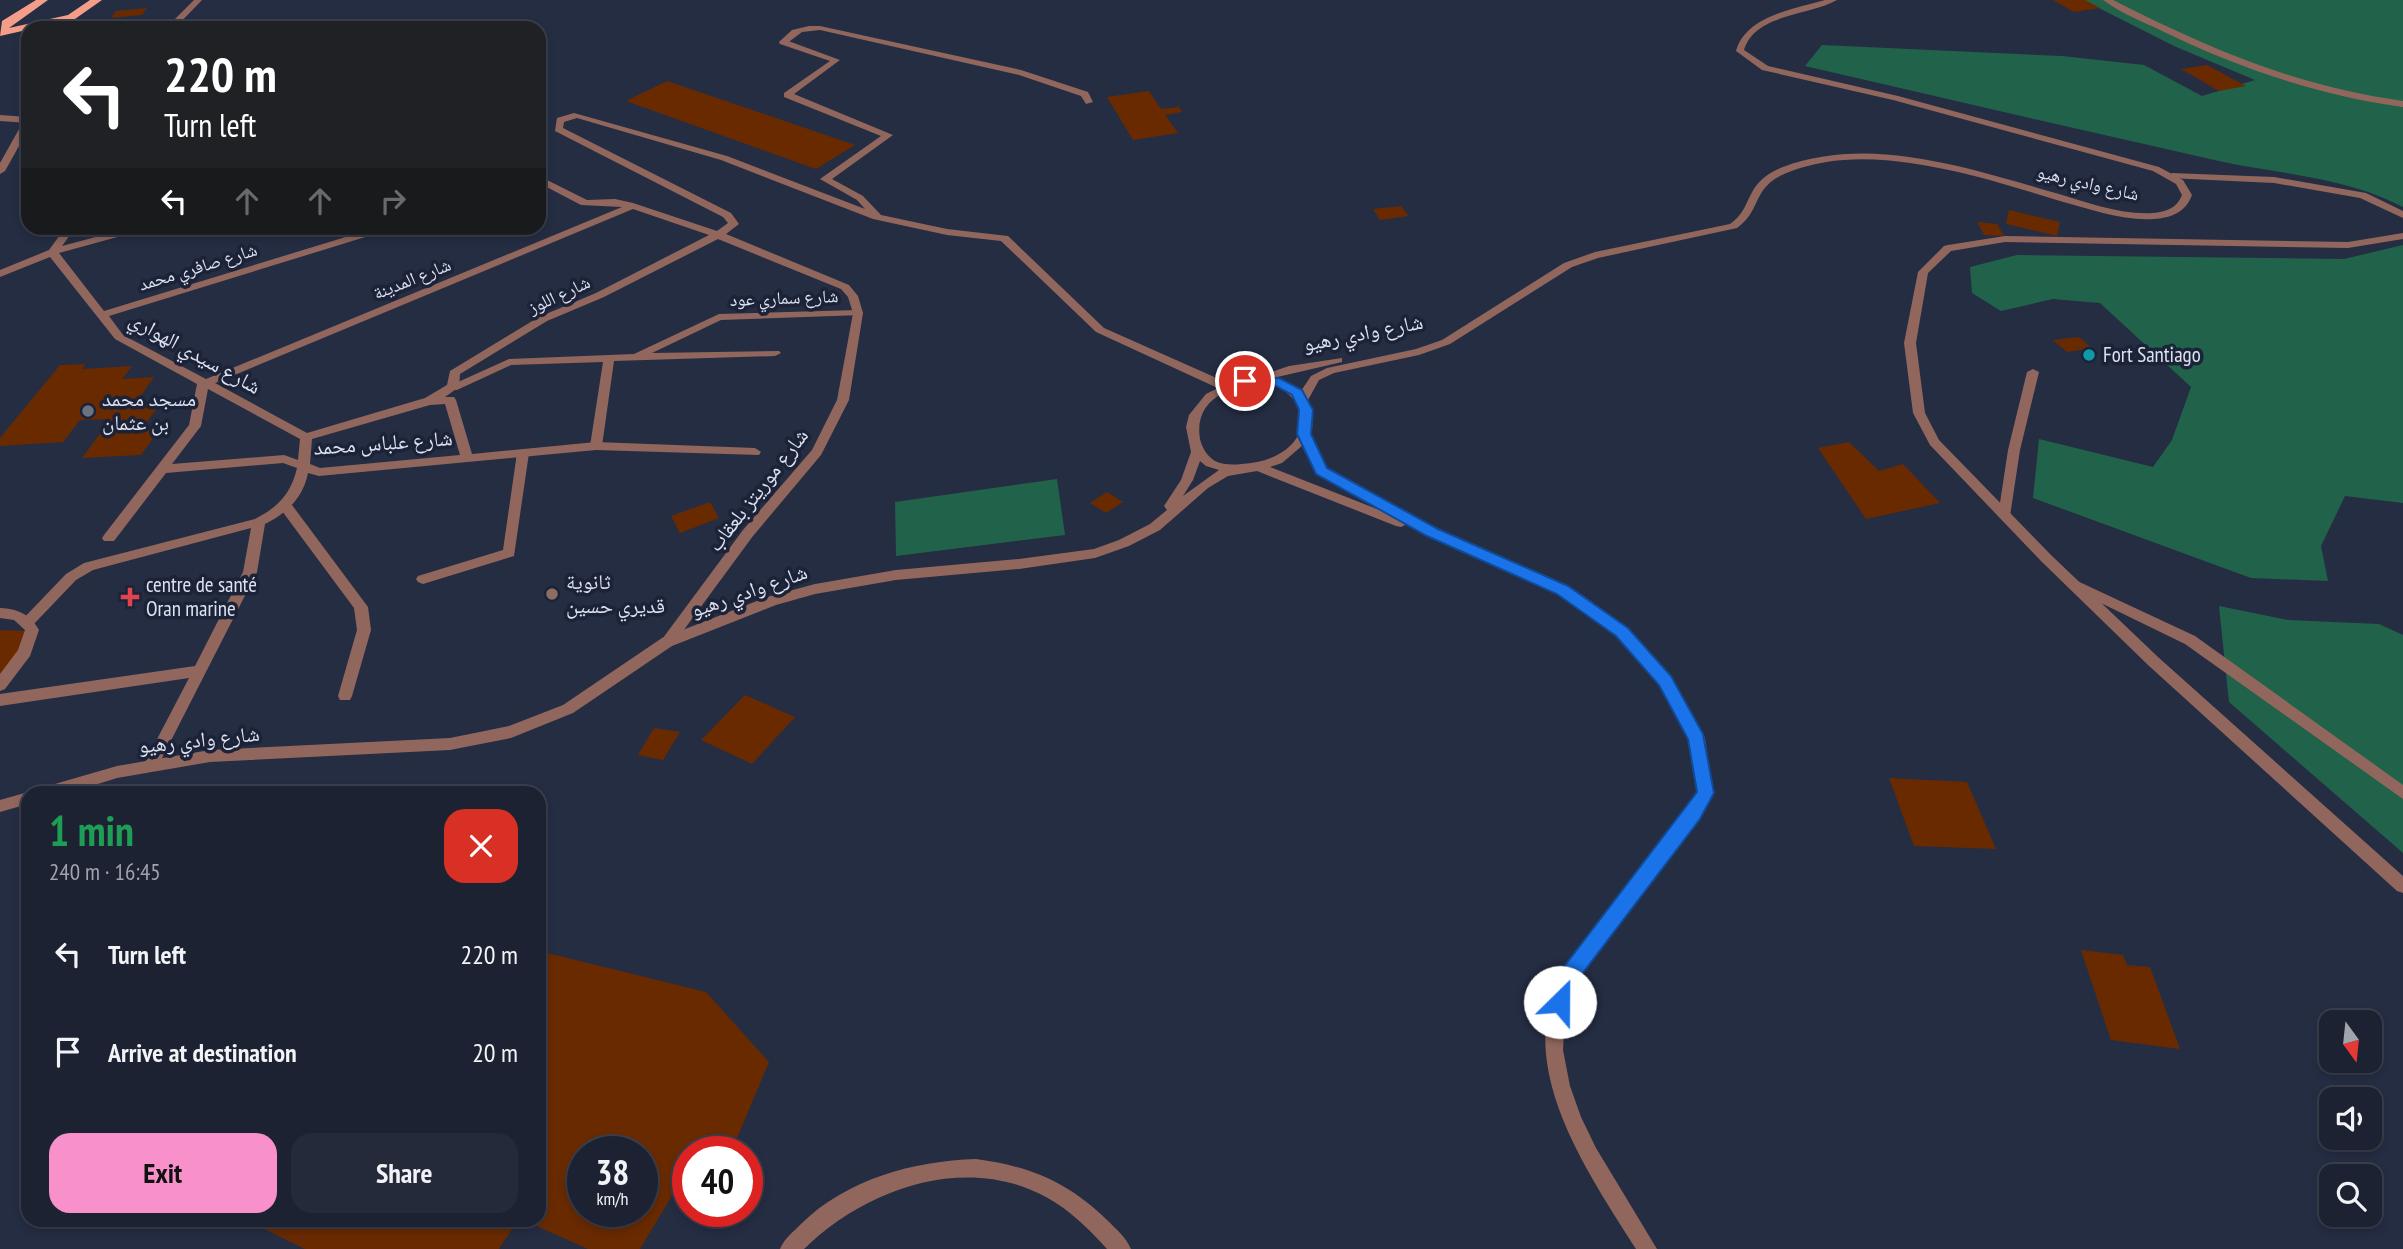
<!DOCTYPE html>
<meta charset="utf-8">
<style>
:root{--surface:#1c2232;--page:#252a3a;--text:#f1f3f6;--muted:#a0a4ac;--line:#3a3f4d;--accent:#f890cb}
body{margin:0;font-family:"PT Sans Narrow","Noto Naskh Arabic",sans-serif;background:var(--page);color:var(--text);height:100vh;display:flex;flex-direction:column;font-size:26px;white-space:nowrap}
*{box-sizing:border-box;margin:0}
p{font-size:23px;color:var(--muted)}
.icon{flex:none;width:38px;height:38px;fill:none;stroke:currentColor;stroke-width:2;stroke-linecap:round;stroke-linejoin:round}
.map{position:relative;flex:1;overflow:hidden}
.side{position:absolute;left:21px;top:786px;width:525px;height:441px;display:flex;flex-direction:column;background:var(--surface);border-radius:21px;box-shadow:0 4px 10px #0003,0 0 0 2px var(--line)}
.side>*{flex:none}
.hud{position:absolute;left:21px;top:21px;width:525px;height:214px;border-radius:21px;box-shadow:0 4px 10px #0003,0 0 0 2px var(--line);background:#202124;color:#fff;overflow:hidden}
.needle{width:46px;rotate:165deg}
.tools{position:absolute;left:2319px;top:1010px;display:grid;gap:14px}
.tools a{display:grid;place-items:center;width:63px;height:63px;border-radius:14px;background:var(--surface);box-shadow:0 4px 10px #0003,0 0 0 2px var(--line);font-size:35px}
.speed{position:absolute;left:567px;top:1136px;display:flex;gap:14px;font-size:35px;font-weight:700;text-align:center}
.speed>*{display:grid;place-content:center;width:91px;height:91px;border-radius:50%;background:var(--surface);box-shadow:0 4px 10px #0003,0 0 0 2px var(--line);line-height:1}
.speed small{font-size:18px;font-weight:400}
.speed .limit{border:10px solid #d22;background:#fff;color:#111}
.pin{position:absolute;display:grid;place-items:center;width:60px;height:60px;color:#fff;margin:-30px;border:4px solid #fff;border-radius:50%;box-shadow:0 2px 7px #0007}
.me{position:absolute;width:77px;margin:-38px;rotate:23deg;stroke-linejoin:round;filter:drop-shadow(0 0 5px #0008)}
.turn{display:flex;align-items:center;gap:24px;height:147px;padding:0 28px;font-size:32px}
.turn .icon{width:91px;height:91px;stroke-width:2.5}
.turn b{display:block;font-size:49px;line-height:60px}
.lanes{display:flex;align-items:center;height:66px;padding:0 28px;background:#0003;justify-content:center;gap:35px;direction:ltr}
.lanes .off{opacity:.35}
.round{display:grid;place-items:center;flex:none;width:74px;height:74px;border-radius:21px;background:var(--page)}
.summary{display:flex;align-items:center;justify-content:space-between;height:119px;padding:0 28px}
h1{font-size:42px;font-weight:700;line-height:52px;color:#1e9e55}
.action{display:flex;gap:14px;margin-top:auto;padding:14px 28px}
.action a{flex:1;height:80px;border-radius:21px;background:var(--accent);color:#111;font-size:28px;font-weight:700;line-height:80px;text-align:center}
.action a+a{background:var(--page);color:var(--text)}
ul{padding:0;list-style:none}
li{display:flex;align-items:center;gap:21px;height:98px;padding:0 28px}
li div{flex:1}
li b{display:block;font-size:26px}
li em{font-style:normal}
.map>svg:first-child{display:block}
</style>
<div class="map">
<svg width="2403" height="1249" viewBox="0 0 2403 1249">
<rect width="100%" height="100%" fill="#252d43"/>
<!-- green -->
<g fill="#20634a">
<path d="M2083,0H2403V207C2347,177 2279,174 2219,161C2080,130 1943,98 1805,66L1822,45L2062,56L2144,65L2202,96L2255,80L2174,46Z"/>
<polygon points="2403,245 2403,503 2345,496 2321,546 2328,581 2251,578 2033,498 2039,439 2153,467 2172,440 2191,387 2100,303 2053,299 2001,311 1972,293 1970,267 2017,255 2344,259"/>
<polygon points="1057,479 1065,535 896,556 895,502"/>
<polygon points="2219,606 2288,620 2379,624 2403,635 2403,853 2229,702"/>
</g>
<!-- building -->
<g fill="#692a00" fill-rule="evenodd">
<polygon points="2053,0 2085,0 2100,8 2074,12"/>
<polygon points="147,8 142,15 111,18 116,11"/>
<polygon points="2207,65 2246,86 2219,91 2181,69"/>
<polygon points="667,81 855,145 816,169 626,101"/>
<polygon points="1149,91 1161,109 1179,107 1182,112 1165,115 1178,133 1133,140 1107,97"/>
<polygon points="1401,206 1409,216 1380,220 1373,209"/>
<polygon points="2009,210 2060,222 2057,236 2006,224"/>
<polygon points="1977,222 1997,224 2004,236 1984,235"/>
<polygon points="2079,337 2092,348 2067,352 2053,340"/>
<polygon points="85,364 82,369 132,366 122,379 154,377 135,404 161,403 143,427 161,427 141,455 82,458 111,419 80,420 63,442 0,446 0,438 60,365"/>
<polygon points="1849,442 1879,471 1903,464 1940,503 1866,519 1818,448"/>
<polygon points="1107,492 1123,502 1106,513 1090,503"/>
<polygon points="710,502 719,518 680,533 671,516"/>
<polygon points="0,630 26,631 23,648 0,678"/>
<polygon points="745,695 795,717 752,764 701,740"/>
<polygon points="654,728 680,732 663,760 638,755"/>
<polygon points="1889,778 1967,782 1996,849 1914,846"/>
<polygon points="2081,950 2123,955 2127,965 2150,967 2180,1049 2111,1040"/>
<path d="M539,951L706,992L769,1062L735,1143L708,1134L698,1152H688V1169L640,1249H588L523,1220H539ZM583,1152H642V1211H583Z"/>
<polygon points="246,1220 518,1220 499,1249 305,1249"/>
</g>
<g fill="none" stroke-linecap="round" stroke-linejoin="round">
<!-- service -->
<g fill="#91675d" fill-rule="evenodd">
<polygon points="809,26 820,26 1021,70 1088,92 1093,102 1086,104 1081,96 1019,75 820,30 802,32 786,44 779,42 792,30"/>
<polygon points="858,310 863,313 862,315 721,320 652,353 779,351 781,353 775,356 614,361 602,446 596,450 590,446 603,362 511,365 457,390 449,390 447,387 509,359 634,354 719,314"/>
<polygon points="2033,369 2039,372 2020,450 2010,516 2004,520 1998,516 2008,450 2027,372"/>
<polygon points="523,449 529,453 514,556 423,584 418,582 416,579 418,576 503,550 517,453"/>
<polygon points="287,504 292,505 368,607 371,630 352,696 350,700 340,700 338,696 357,630 354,608 282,511 281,508 282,505"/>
<polygon points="2073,579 2195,636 2403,785 2403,799 2185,644 2068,587 2066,584"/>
</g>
<!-- minor -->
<g fill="#91675d" fill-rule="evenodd">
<polygon points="194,0 202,0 175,28 166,28"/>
<path d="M783,39L840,60L794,94L893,135L832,179L863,196L881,215L947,229L1008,236L1104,328L1230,384V390H1222L1096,332L1001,241L947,235L873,219L721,160L577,118L564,122L563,128L731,213L739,224L726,234L849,285L858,296L863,313L849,400L821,455L753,536L672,646L667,647L660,642L743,530L812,450L837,400L845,357L853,313L848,297L841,289L718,239L604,297L547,321L460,374L459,387L445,397H454L456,400L472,454L596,442L755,448L761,452L759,455L596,450L319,476L308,473C303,498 287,513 265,524L257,572L157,768L152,770L147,768L144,764L189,678L0,706V694L195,666L243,572L251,528L93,570L76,580L32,626H22L20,622L66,574L84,563L255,519C278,507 291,494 297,468L283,463L166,473L114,541H104L102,538L104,535L189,425L197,384L115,339L50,257L0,277V270L49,250L65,228H75L62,246L129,228H144L143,230L59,253L104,311L375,228H389L388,230L109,316L123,335L206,379L622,207L581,205L539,183V176L587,200L615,199L633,203L717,231L728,223L723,217L555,131L557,118L574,113L727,156L865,209L857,200L820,179L881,136L784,97V93L830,61L780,44L779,42ZM633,209L709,235L596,293L539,317L450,371L447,385L425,398L307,433L215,383ZM208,389L300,439L298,460L284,455L172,464L201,426ZM445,404L460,455L320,468L310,464L312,439L430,405Z"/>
<polygon points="0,115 28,117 28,123 0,121"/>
<polygon points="2172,173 2274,177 2366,193 2403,211 2403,218 2360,198 2274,183 2169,178 2167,176"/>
<polygon points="2403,233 2403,239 2348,248 2005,242 1951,251 1928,273 1916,343 1925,413 1939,440 2051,555 2158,657 2403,876 2403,893 2397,891 2148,665 2041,561 1930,445 1913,413 1904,343 1918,272 1944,246 1948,245 2005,236 2348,242"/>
</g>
<!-- tertiary -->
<g fill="#91675d" fill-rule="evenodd">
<path d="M1825,0H1837C1810,16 1755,13 1744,50L1768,66L1898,96L2159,167L2183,180L2192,195C2186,212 2171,218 2154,219C2123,221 2090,209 2060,201C2011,186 1961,170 1910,163C1870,157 1827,157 1789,172C1750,187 1763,210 1737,228L1598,258L1572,267L1450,344L1419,355L1334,373L1319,380L1308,400C1312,409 1315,425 1310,434L1326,468L1437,530L1551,578L1584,596L1627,628L1670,677L1705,738L1713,793L1699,819L1580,973L1565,1015L1563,1050L1570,1086L1581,1117L1596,1148L1657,1249H1636C1585,1168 1506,1057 1568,961L1687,809L1697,793L1689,738L1660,685L1617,636L1574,602L1541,584L1427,536L1407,524L1401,527L1396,526L1257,471L1228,476L1208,488L1160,530L1129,546L1095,558L1019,569L896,580L815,594L776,605L672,646L573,713L511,738L450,750L210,762L117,778L69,793H39L41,788L117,766L210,750L450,738L509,726L563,705L662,638L767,597L815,584L896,570L1019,559L1094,549L1119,540L1150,524L1167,510L1164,506L1181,480L1191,452L1186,427L1189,415L1206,394L1228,383L1257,377L1289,366L1342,358V362L1273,378L1289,383L1301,391L1311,376L1327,368L1416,349L1442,340L1564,263L1595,252L1730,224C1755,207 1742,183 1783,167C1823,152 1867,151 1909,157C1960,164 2010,180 2059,194C2089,203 2121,215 2153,213C2166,212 2177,208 2182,195L2176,184L2153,171L1893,100L1762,70L1736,51C1746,16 1794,9 1825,0ZM1268,384C1296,390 1314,421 1291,445C1278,458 1259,463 1242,464C1233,465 1223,465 1215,461C1207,456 1202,448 1200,439C1193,397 1234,384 1268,384ZM1303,445L1317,474L1382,511L1270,467L1282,463ZM1200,461L1206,466L1219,470L1183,496L1193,480Z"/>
<path d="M2103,0H2113C2210,49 2295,86 2403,101V107C2317,95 2238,68 2160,30C2141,21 2119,12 2103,0Z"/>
<polygon points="68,15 75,17 74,28 66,28"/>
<polygon points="28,119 28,130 5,171 0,174 0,163 23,122"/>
<path d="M0,608C18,609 30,614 39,630L30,656L5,689L0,691V674L18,650L25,630L14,620L0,618Z"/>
<polygon points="28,792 31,793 28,793 28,804 0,812 0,800"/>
<path d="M976,1159C1029,1166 1068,1182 1107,1220C1116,1229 1126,1237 1131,1249H1107C1089,1229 1070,1210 1046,1197C965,1153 865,1189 804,1249H780C784,1239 793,1232 801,1224C847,1179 913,1161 976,1159Z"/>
</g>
<!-- primary -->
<polygon fill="#f49e89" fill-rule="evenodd" points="36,0 48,0 9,28 68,15 90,0 102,0 75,19 0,36 2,21"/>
</g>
<!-- route -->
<polygon fill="#1a73e8" stroke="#114b97" stroke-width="2" points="1245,377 1279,378 1302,390 1313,410 1311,434 1327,468 1438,529 1568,586 1628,628 1671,676 1703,734 1714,793 1700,819 1576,982 1567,1009 1560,1012 1552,1009 1550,1002 1560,972 1697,792 1688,739 1659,685 1616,636 1557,594 1427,536 1316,474 1297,434 1299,410 1292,395 1276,386 1240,384 1240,378"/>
<!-- markers -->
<circle fill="#0f9aa8" stroke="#1c2339" stroke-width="2.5" cx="2089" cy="355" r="7"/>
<circle fill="#6b7280" stroke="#1c2339" stroke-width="2.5" cx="88" cy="411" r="7"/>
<circle fill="#8d6e63" stroke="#1c2339" stroke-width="2.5" cx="552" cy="594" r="7"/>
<path fill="#e0444e" stroke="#1c2339" stroke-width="2.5" d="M126.5 586.5h7v7h7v7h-7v7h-7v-7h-7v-7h7z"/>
<g text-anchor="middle" stroke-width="7" stroke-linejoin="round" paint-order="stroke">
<!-- far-street labels -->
<g font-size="18" fill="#dce2f0" stroke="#1c2339">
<text transform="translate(2088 183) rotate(13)" y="6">شارع وادي رهيو</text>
<text transform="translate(198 267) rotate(-17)" y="6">شارع صافري محمد</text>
<text transform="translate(412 279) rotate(-22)" y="6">شارع المدينة</text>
<text transform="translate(559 295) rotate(-25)" y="6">شارع اللوز</text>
<text transform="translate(784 298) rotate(-2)" y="6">شارع سماري عود</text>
</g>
<!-- street labels -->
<g font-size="21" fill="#dce2f0" stroke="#1c2339">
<text transform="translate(1363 333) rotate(-11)" y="7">شارع وادي رهيو</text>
<text transform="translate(195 353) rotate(29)" y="7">شارع سيدي الهواري</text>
<text transform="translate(383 443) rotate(-4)" y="7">شارع علباس محمد</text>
<text transform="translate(758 490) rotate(-52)" y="7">شارع موريتز بلعقاب</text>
<text transform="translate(749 591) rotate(-19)" y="7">شارع وادي رهيو</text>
<text transform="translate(199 740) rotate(-6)" y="7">شارع وادي رهيو</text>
</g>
<!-- poi labels -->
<g font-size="21" fill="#dce2f0" stroke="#1c2339" text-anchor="start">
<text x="2103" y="362">Fort Santiago</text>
<text x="102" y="406">مسجد محمد<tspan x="102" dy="24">بن عثمان</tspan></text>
<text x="566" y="589">ثانوية<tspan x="566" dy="24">قديري حسين</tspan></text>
<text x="146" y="592">centre de santé<tspan x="146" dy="24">Oran marine</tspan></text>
</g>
</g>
</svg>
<div class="tools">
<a><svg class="needle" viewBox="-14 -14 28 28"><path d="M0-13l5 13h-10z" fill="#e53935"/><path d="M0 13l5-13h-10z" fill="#a0a4ac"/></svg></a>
<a><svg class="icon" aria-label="sound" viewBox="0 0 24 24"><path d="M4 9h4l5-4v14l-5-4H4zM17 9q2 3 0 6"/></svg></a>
<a><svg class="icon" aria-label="search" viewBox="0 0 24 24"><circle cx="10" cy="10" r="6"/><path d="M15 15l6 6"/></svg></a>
</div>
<div class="speed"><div>38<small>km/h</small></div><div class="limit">40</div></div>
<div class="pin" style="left:1245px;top:381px;background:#d93025"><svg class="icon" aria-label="arrive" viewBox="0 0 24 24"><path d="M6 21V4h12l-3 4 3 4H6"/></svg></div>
<svg class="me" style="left:1560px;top:1002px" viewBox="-20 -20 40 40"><circle r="19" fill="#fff"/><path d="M0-13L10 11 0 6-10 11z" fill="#1a73e8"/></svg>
<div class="hud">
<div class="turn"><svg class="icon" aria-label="left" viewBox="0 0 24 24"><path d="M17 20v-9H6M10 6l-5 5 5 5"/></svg><div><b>220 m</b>Turn left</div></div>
<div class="lanes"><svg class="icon" aria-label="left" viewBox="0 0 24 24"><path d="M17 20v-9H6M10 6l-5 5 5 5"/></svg><svg class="icon off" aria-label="ahead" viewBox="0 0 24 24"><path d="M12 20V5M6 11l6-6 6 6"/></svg><svg class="icon off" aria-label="ahead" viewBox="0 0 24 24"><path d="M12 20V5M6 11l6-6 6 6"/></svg><svg class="icon off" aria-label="right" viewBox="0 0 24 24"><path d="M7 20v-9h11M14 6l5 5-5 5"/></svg></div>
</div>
<section class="side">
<div class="summary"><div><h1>1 min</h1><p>240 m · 16:45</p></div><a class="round" style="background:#d93025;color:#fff"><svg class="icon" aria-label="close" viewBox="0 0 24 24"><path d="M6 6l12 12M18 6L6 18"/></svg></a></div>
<ul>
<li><svg class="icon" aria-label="left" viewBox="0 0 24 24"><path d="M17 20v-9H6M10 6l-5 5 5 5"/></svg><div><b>Turn left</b></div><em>220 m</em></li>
<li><svg class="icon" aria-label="arrive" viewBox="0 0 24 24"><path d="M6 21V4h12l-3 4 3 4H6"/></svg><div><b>Arrive at destination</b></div><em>20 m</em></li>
</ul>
<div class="action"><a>Exit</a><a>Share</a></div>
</section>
</div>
